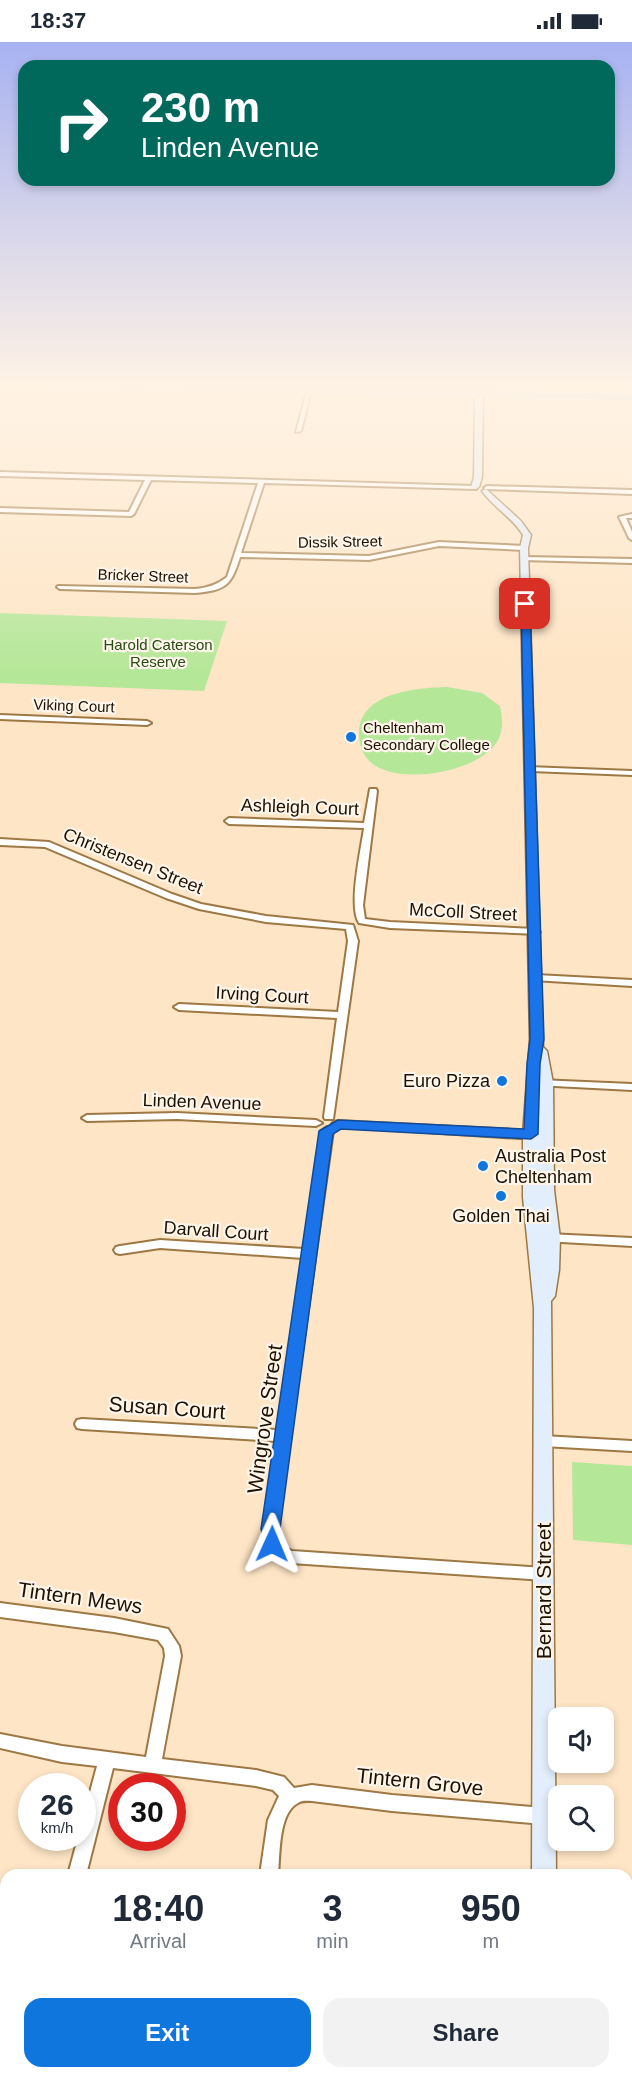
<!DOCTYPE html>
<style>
:root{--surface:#fff;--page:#f2f2f3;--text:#1f2937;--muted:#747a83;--accent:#0f76de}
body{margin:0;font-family:Helvetica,sans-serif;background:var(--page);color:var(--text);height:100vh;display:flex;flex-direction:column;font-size:22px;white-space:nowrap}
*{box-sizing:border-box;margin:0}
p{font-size:20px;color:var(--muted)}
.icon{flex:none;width:33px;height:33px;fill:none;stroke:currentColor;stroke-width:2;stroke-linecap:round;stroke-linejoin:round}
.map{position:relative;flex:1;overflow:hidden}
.side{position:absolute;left:0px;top:1827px;width:633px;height:210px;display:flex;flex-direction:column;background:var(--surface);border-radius:18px 18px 0 0;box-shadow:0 3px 9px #0003}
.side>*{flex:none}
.guide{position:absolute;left:18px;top:18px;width:597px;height:126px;border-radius:18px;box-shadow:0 3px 9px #0003;background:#00695c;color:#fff;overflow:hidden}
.buttons{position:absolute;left:548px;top:1665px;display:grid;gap:12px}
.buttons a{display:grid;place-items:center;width:66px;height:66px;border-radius:12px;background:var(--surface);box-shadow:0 3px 9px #0003;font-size:30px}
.speed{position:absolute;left:18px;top:1731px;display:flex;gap:12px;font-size:30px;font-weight:700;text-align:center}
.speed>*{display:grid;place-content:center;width:78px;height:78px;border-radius:50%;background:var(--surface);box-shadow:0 3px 9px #0003;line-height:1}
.speed small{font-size:15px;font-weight:400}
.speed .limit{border:9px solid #d22;background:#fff;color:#111}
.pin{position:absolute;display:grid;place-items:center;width:51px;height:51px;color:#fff;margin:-26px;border-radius:12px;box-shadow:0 3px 9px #0006}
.me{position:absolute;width:66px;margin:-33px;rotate:1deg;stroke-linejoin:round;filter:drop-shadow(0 0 4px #0008)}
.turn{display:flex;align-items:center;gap:21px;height:126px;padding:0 24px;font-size:27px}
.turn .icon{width:78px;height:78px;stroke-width:2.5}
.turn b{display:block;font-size:42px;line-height:51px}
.eta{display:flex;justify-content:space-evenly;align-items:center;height:102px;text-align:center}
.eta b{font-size:36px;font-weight:700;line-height:42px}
.action{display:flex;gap:12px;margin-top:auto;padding:12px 24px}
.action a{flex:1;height:69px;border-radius:18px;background:var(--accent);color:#fff;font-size:24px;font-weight:700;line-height:69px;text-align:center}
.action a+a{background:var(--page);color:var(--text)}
.status{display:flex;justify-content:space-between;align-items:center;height:42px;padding:0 30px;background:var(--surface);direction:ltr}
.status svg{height:16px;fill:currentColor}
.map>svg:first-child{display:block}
</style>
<div class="status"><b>18:37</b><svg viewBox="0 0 49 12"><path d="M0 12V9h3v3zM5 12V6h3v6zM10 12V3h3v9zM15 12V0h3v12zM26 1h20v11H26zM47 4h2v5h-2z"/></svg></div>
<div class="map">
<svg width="632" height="2037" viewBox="0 0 632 2037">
<rect width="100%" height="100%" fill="#fee5c5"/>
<!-- green -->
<g fill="#b5e799">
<polygon points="0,571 227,579 204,649 0,641"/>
<path d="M447,645L482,651L500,664C502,675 504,685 499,696C484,730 403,743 374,723C363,715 359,704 359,691C360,650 416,646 447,645Z"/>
<polygon points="572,1420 632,1424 632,1503 573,1498"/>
</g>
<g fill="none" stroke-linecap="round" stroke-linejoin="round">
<defs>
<g id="street">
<polygon points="309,348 311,349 301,389 296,390 307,349"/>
<path d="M0,430L474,444L477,446L476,447L264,441L241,511L369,514L439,500L524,504L527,506L524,508L439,504L369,518L240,515C231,544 226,548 195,551L60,547L57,545L58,544L195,547C207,546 217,543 227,535L258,441L151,438L134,472L131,474L0,470V466L129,470L145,438L0,434Z"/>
<polygon points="487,444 632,448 632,452 485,447 484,446"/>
<polygon points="632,472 632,476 626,476 632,490 632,498 629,496 619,475"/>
<polygon points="524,515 632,517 632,521 522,518 522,516"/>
<polygon points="0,673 147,679 151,681 147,683 0,677"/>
<polygon points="528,725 632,729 632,733 531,729 527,727"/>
<path d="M370,747H376L377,749L363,863L365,877L390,880L535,887L540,890L538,892L390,886L359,881C348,864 361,808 364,786L229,782L225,779L229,776L364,781Z"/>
<polygon points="0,797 49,800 172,852 201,862 266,874 353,883 358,899 333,1077 325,1077 324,1075 337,976 179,968 174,965 179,962 338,970 348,899 346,887 266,880 199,867 166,856 45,805 0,803"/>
<polygon points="536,933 632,938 632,944 533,938 531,936"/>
<polygon points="539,1038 632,1042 632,1048 535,1043 534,1041"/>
<polygon points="177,1071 316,1078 322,1081 316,1084 177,1077 87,1079 82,1076 87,1073"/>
<polygon points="338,1079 535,1089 541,1093 535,1097 334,1084 332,1082 334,1080"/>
<polygon points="327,1085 333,1089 277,1487 277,1495 281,1504 292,1509 544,1526 549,1528 551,1532 549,1536 544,1538 291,1521 270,1512 263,1495 263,1487 276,1399 82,1387 77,1386 75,1382 77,1378 82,1377 277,1388 303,1216 160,1206 120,1212 116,1211 114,1208 116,1205 120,1204 160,1198 304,1207 321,1089"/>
<polygon points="548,1192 632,1196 632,1204 544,1199 542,1196 544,1193"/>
<polygon points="543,1394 632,1399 632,1409 543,1404 538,1403 536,1399 538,1395"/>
<path d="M0,1561L114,1576L168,1587L179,1604L181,1614L162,1717L256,1728L284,1735L294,1746L312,1743L392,1753L544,1766L550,1768L552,1774L550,1780L544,1782L392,1769L312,1759C307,1759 302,1758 298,1761C278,1771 280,1814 278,1833H260L268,1778L279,1754L273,1748L256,1744L113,1726L86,1833H68L78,1796H82V1780L97,1724L62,1720L0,1706V1692L62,1704L146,1715L165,1614L164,1606L158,1598L114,1590L0,1575Z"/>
<polygon points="627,1911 632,1912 632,1930 627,1929"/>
<polygon points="18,2031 36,2031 34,2037 16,2037"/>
<polygon points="234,2031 252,2031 251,2037 233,2037"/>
</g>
<g id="secondary">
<polygon points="479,346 483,348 482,435 479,445 475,447 471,445 474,435 475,348"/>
<path d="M486,447L521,479L531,493L528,506L543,1005L547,1009L553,1041L554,1148L560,1196L559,1228L555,1254L551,1259L556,1833H532L534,1266L523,1155V1092L530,997L520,506L523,493C512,475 494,466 482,449Z"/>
<rect x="528" y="2031" width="28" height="6"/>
</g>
<g id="primary">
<polygon points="276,342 293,342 276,346"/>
<polygon points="304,342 322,342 309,351 305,349"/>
<polygon points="328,342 339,342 343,345 339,347"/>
</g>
<polygon id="highway" points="35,342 173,342 632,352 632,358 39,345"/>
</defs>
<!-- street casing -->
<use href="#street" stroke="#9d7844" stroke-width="4"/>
<!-- secondary casing -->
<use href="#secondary" stroke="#9d7844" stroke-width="3"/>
<!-- primary casing -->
<use href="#primary" stroke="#fff" stroke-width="4"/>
<!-- highway casing -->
<use href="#highway" stroke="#fff" stroke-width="2"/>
<!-- street -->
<use href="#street" fill="#fff" fill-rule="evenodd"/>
<!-- secondary -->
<use href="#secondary" fill="#e3eefd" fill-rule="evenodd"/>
<!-- primary -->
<use href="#primary" fill="#c7defb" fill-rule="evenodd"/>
<!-- highway -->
<use href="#highway" fill="#a2c8f9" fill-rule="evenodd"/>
</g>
<!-- sky -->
<linearGradient id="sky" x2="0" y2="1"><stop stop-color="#a7b2f1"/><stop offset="0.55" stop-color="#fff3e5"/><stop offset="1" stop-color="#fff3e5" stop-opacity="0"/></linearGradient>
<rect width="632" height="627" fill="url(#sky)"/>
<!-- route -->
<polygon fill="#1a73e8" stroke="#114b97" stroke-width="1.5" points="525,559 530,562 544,997 540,1022 538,1092 531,1097 341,1087 333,1092 280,1487 282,1502 279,1507 272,1510 266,1507 261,1487 319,1089 338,1078 524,1087 527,1022 530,997 521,562"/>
<!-- markers -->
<g fill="#0f76de" stroke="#fef5eb" stroke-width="2">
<circle cx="351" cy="695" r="6"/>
<circle cx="502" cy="1039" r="6"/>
<circle cx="483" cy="1124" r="6"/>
<circle cx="501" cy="1154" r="6"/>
</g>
<g text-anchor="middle" stroke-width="4.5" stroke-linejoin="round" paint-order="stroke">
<!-- far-street labels -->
<g font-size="15" fill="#1f1100" stroke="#fef5eb">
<text transform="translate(340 500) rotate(-1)" y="5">Dissik Street</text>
<text transform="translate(143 534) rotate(2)" y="5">Bricker Street</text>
<text transform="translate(74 664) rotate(2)" y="5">Viking Court</text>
</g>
<!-- far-park labels -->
<g font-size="15" fill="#294a12" stroke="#fef5eb">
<text x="158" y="608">Harold Caterson<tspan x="158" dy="17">Reserve</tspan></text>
</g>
<!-- far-poi labels -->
<g font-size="15" fill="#1f1100" stroke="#fef5eb" text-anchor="start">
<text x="363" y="691">Cheltenham<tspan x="363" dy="17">Secondary College</tspan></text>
</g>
<!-- street labels -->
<g font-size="18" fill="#1f1100" stroke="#fef5eb">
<text transform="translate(300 765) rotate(2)" y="6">Ashleigh Court</text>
<text transform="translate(133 819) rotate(22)" y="6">Christensen Street</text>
<text transform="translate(463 870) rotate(3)" y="6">McColl Street</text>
<text transform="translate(262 953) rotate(3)" y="6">Irving Court</text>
<text transform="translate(202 1060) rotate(2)" y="6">Linden Avenue</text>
<text transform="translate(216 1189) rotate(4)" y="6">Darvall Court</text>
</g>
<!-- poi labels -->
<g font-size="18" fill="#1f1100" stroke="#fef5eb" text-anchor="end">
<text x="490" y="1045">Euro Pizza</text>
<text x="495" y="1120" text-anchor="start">Australia Post<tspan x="495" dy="21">Cheltenham</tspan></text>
<text x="501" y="1180" text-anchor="middle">Golden Thai</text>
</g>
<!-- near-street labels -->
<g font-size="21" fill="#1f1100" stroke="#fef5eb">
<text transform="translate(167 1366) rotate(4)" y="7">Susan Court</text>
<text transform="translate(265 1377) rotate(-82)" y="7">Wingrove Street</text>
<text transform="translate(544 1549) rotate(-90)" y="7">Bernard Street</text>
<text transform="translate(80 1556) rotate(8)" y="7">Tintern Mews</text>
<text transform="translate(420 1740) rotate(6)" y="7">Tintern Grove</text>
</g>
</g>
</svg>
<div class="buttons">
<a><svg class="icon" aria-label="sound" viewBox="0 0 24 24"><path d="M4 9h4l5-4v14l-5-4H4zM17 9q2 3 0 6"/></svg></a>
<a><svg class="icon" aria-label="search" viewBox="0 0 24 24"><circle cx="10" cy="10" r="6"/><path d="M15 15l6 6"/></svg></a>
</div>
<div class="speed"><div>26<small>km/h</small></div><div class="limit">30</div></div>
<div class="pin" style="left:525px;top:562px;background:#d93025"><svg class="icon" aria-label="arrive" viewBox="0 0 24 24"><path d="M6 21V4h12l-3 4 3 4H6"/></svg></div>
<svg class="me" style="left:272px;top:1502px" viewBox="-20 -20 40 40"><path d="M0-17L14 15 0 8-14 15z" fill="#1a73e8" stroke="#fff" stroke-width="4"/></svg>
<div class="guide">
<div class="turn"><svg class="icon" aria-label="right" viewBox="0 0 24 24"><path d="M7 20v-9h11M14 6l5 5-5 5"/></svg><div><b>230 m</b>Linden Avenue</div></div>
</div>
<section class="side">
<div class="eta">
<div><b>18:40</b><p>Arrival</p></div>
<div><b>3</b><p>min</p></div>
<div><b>950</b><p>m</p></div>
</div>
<div class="action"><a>Exit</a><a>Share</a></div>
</section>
</div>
